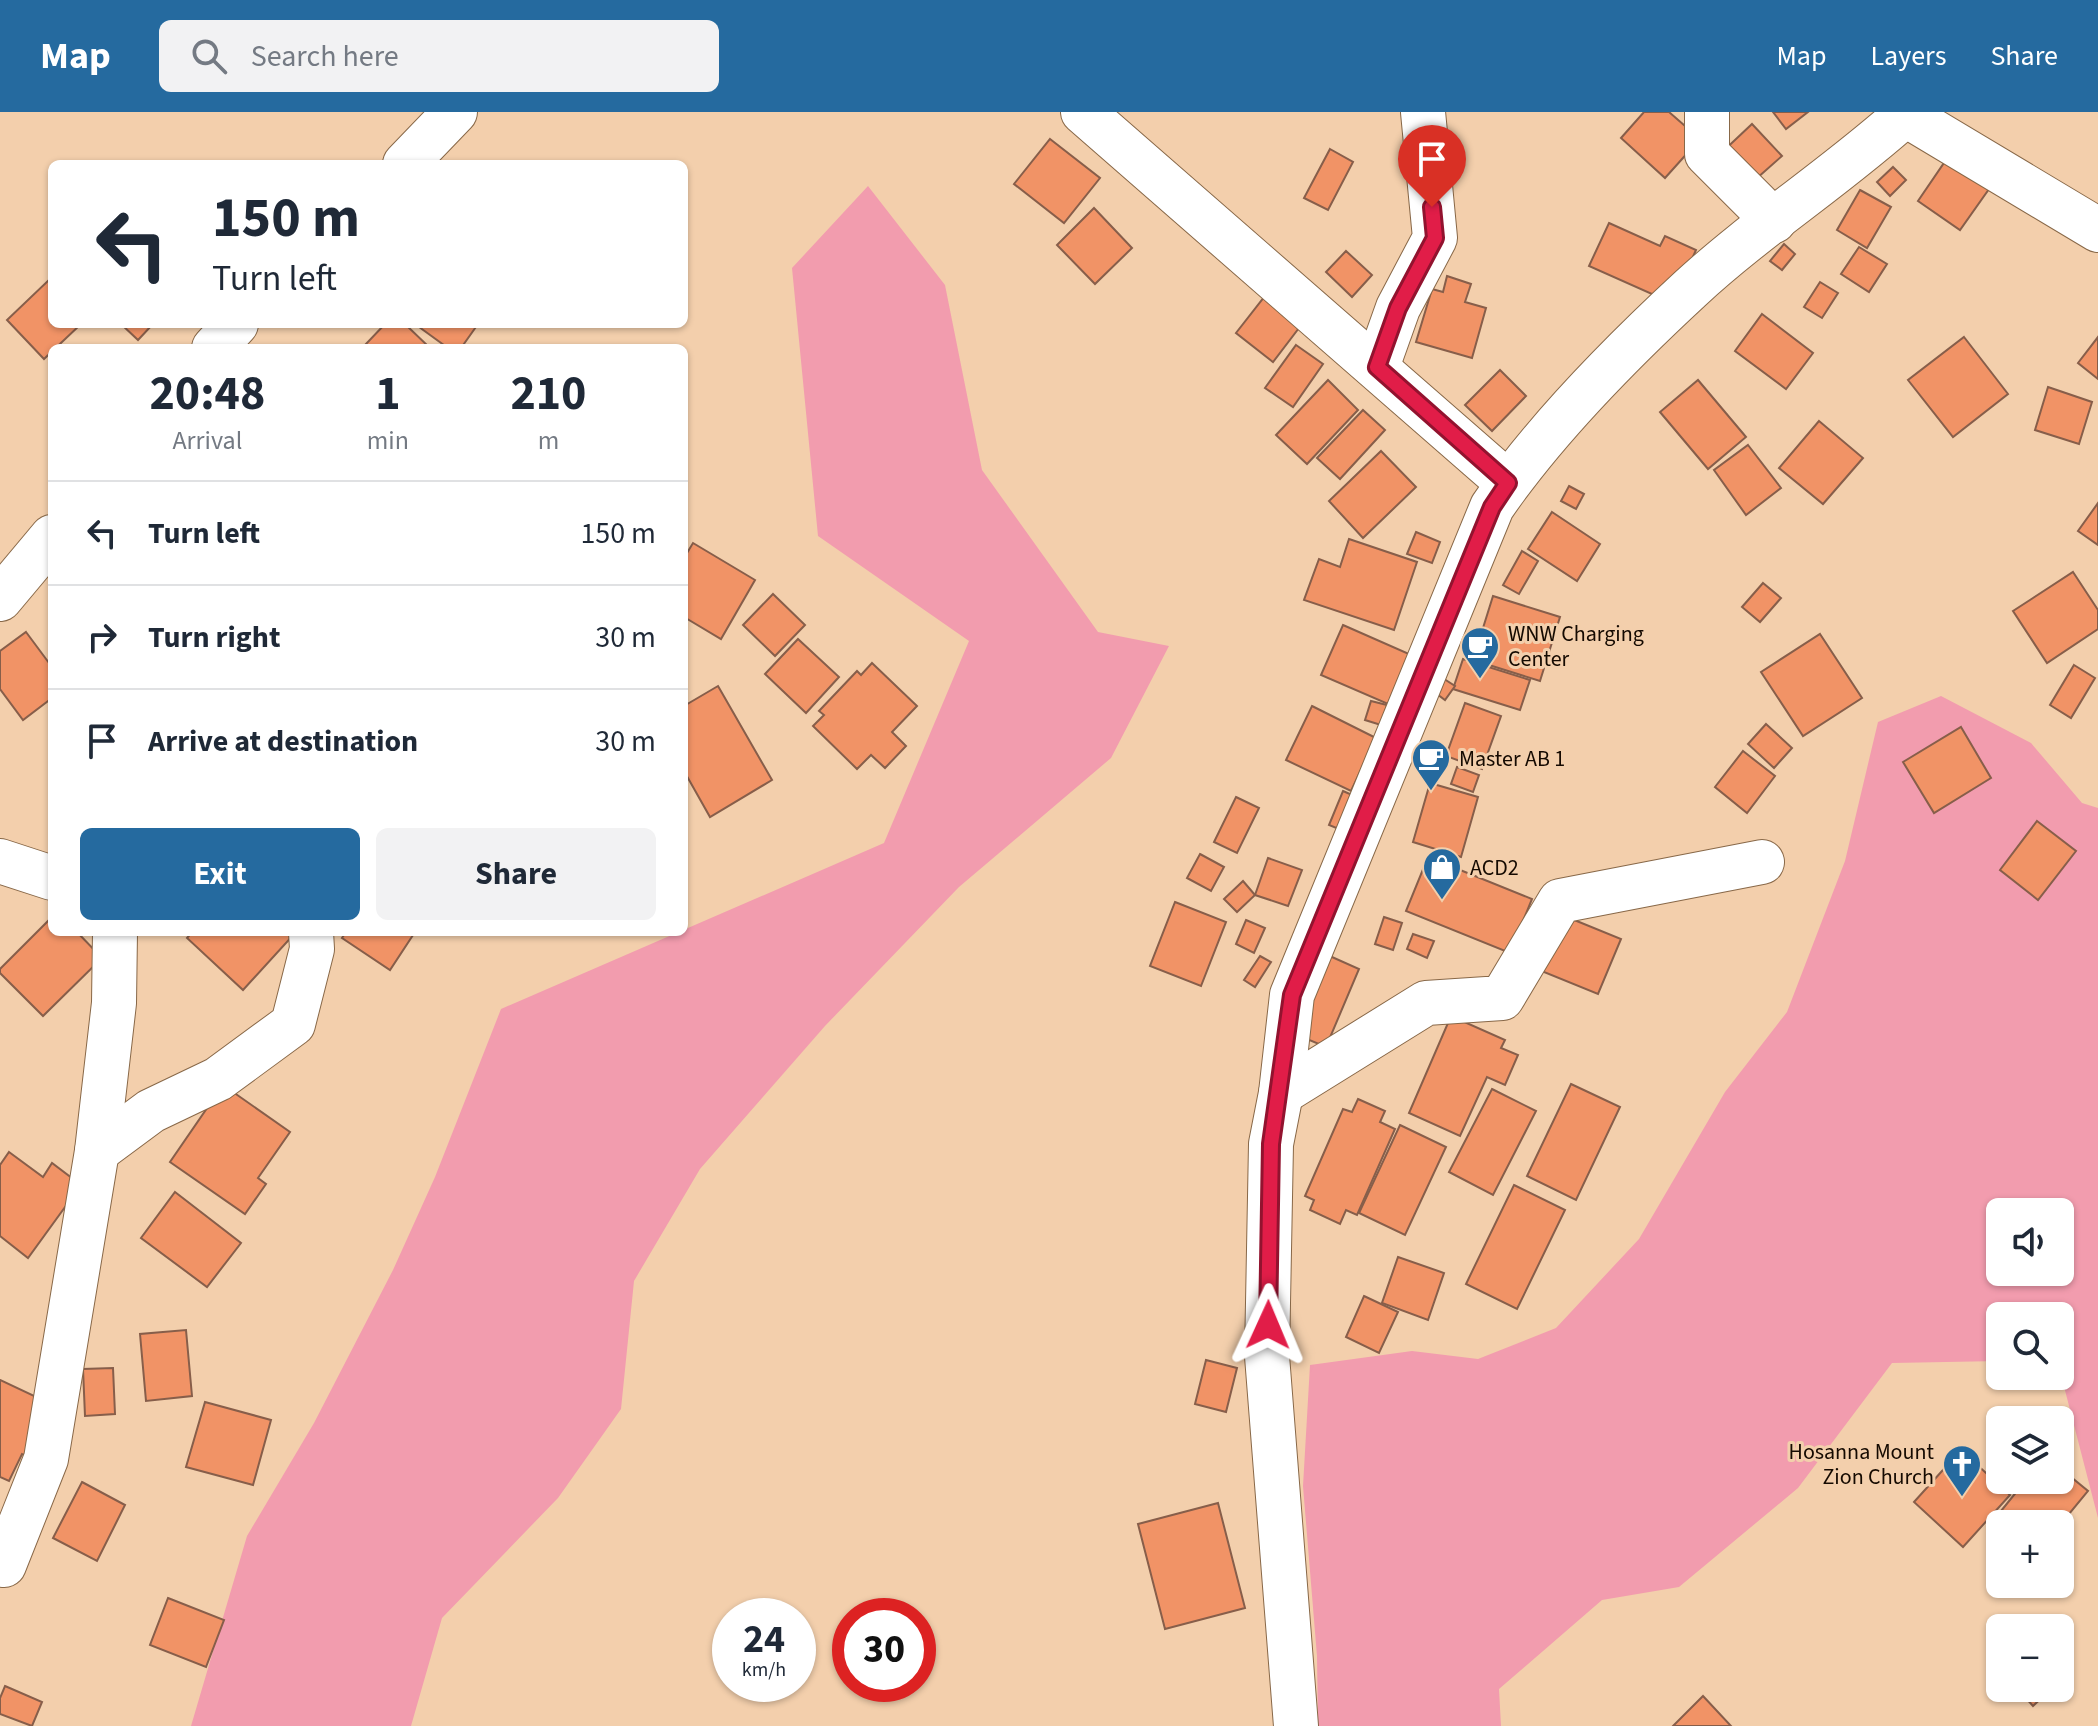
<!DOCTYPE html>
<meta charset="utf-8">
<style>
:root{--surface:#fff;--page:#f2f2f3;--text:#1f2937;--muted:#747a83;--line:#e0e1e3;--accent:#256a9f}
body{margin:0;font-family:"Source Sans 3",sans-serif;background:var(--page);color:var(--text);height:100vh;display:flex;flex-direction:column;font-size:30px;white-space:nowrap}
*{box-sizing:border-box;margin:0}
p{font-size:26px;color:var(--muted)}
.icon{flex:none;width:44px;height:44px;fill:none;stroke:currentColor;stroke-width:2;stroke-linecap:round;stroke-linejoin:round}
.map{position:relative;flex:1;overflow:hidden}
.panel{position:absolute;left:48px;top:232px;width:640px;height:592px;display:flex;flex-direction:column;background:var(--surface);border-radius:12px;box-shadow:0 2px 6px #0004}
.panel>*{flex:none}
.guide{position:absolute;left:48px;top:48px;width:640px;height:168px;border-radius:12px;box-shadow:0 2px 6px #0004;background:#fff;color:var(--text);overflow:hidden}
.buttons{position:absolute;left:1986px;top:1086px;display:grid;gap:16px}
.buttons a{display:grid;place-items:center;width:88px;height:88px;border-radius:12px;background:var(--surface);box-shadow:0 2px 6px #0004;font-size:40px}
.speed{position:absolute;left:712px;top:1486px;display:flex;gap:16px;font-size:40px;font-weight:700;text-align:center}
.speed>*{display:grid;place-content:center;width:104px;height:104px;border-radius:50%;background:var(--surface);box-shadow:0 2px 6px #0004;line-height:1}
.speed small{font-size:20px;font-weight:400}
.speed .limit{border:12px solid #d22;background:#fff;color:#111}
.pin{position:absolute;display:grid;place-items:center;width:68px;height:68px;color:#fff;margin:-82px -34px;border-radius:50% 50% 50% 0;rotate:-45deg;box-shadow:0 0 8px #0007}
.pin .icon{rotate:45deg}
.me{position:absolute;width:88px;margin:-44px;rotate:1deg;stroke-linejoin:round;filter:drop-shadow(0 0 6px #0008)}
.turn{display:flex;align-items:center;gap:28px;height:168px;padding:0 32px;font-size:36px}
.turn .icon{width:104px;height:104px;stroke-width:2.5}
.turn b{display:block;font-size:56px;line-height:68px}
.eta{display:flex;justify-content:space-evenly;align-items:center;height:136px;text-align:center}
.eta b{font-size:48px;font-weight:700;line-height:56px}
.primary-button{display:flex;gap:16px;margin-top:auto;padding:16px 32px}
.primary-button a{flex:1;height:92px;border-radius:12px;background:var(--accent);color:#fff;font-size:32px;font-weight:700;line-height:92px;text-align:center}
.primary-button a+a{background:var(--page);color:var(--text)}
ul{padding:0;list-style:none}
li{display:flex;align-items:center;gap:24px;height:104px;padding:0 32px;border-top:2px solid var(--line)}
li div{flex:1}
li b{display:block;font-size:30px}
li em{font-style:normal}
header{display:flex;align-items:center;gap:48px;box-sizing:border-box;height:112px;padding:0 40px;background:var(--accent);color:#fff}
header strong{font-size:38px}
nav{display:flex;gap:44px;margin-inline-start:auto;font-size:28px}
.search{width:560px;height:72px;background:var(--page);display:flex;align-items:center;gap:20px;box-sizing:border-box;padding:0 28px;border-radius:12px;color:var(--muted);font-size:30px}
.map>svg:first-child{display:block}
</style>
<header>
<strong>Map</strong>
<div class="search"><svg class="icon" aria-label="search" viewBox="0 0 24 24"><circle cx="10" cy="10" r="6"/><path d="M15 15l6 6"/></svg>Search here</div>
<nav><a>Map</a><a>Layers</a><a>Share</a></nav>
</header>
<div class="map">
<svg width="2098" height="1614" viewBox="0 0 2098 1614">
<rect width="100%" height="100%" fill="#f3cfac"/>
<!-- green -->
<g fill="#f29cae" fill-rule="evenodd">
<polygon points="868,74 945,173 982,358 1098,520 1169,534 1111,646 959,775 825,914 700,1057 634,1169 621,1297 558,1386 442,1506 411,1614 191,1614 247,1424 314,1311 393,1158 435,1065 501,897 884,731 969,529 818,424 792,156"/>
<path d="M1941,584L2031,631L2082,691L2098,696V1406L2060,1259V1204H2000V1249L1892,1251L1798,1376L1679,1475L1602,1488L1499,1577L1501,1614H1318L1317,1544L1303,1374L1310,1253L1412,1239L1478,1247L1556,1216L1639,1127L1725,980L1787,900L1845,749L1878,610ZM2000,1100H2060V1160H2000Z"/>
</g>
<!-- building -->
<g fill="#f19366" stroke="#875e4a" stroke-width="2">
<polygon points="1644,0 1669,0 1700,27 1665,66 1621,26"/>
<polygon points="1773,0 1808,0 1786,17"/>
<polygon points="1752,12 1782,44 1748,74 1719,43"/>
<polygon points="1050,27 1100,66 1064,111 1014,72"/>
<polygon points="1330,37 1353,50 1328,98 1304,86"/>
<polygon points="1946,48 1989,77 1960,118 1918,89"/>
<polygon points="1893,55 1906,68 1890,84 1877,70"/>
<polygon points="1860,78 1891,95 1867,136 1837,118"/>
<polygon points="1094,96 1132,136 1095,172 1057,133"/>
<polygon points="1609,111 1660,134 1665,124 1696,138 1672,191 1589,154"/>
<polygon points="1784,132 1795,142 1782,158 1770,149"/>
<polygon points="1859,135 1887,152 1869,180 1841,162"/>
<polygon points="1346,139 1372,163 1352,185 1326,160"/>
<polygon points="1447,164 1471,172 1465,190 1486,196 1472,246 1416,230 1432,177 1443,180"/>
<polygon points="52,165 52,212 81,212 44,247 7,208"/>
<polygon points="1820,170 1838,181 1822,206 1804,195"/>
<polygon points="1265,184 1302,212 1273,250 1236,221"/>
<polygon points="1762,202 1813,241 1786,277 1735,239"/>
<polygon points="121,212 153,212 138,228"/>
<polygon points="385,212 405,212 430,236 368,236 365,233"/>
<polygon points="415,212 478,212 461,236 448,236"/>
<polygon points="1964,225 2008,282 1953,325 1908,268"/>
<polygon points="2098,225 2098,267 2078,251"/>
<polygon points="1296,233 1323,252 1293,295 1265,276"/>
<polygon points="1500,258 1526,284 1492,319 1465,293"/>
<polygon points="1328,268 1358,298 1307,352 1276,323"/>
<polygon points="1698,268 1746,325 1708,357 1660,300"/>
<polygon points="2048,275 2092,290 2079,332 2035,318"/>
<polygon points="1363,298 1385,318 1340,367 1317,346"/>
<polygon points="1819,309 1863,346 1823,392 1779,356"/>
<polygon points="1748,333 1781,376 1746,403 1714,358"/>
<polygon points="1381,339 1416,375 1363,426 1329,389"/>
<polygon points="1569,374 1584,382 1576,397 1561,389"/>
<polygon points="2098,391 2098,433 2078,419"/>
<polygon points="1552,400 1600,432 1577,469 1528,437"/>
<polygon points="1416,420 1440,430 1432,451 1407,442"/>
<polygon points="1349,427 1417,450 1394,518 1304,488 1319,447 1340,455"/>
<polygon points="693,431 755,468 721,527 684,505 684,446"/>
<polygon points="1522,439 1538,449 1519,482 1503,473"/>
<polygon points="2073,460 2098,498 2098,517 2047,551 2013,499"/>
<polygon points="1763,471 1781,486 1760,510 1742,495"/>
<polygon points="773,482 805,513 775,544 743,513"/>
<polygon points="1493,484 1560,505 1540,569 1473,548"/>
<polygon points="1343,513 1409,542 1388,592 1321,563"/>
<polygon points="26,520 52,555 52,586 23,608 0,577 0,539"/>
<polygon points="1820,522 1862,586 1803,624 1761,560"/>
<polygon points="798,527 839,565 806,601 765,562"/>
<polygon points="1463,547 1530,568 1520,598 1453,577"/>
<polygon points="872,551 917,594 892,620 906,634 885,656 871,643 857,657 813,614 824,603 819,599 857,559 861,563"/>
<polygon points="2074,553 2095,566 2071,606 2050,593"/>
<polygon points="1438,563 1455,574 1445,588 1429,576"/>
<polygon points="718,574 772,668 710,705 684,659 684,594"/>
<polygon points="1371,589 1387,593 1381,613 1365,608"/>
<polygon points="1465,591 1501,604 1482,657 1446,644"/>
<polygon points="1312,594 1376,626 1351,679 1286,648"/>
<polygon points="1766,612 1792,636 1774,656 1748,632"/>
<polygon points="1961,615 1991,666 1934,701 1903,650"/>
<polygon points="1743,639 1775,664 1747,701 1715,675"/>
<polygon points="1457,655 1479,663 1473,680 1451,672"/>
<polygon points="1430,671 1478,685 1461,745 1413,730"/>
<polygon points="1343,679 1359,686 1346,720 1329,713"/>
<polygon points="1236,685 1259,696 1237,741 1214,730"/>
<polygon points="2037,709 2076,739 2038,788 2000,758"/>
<polygon points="1200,742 1224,755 1211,779 1187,766"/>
<polygon points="1428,745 1532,787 1510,841 1406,799"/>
<polygon points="1268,746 1302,758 1288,794 1255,783"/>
<polygon points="1243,769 1255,783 1237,800 1224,787"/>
<polygon points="1175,790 1226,810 1201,874 1150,854"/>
<polygon points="1562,803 1621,827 1598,882 1539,858"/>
<polygon points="52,805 52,820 77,820 102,846 43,904 0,861 0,857"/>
<polygon points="1384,805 1402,811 1393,838 1375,832"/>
<polygon points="1246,808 1265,816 1254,841 1236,832"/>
<polygon points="192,820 296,820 243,878 187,826"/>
<polygon points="346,820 415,820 390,858 342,826"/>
<polygon points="1413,822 1434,829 1427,846 1407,837"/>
<polygon points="1323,841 1359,857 1326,935 1290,920"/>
<polygon points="1260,844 1271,850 1255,875 1244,868"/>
<polygon points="1451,904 1505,928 1501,936 1518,943 1505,973 1487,965 1460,1024 1409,1001"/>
<polygon points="1571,972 1620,995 1576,1088 1527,1064"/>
<polygon points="223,973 290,1020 258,1066 266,1072 245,1102 170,1050"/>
<polygon points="1492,977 1536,999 1493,1083 1449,1060"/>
<polygon points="1358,987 1385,999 1380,1010 1395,1017 1357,1103 1346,1098 1340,1112 1310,1098 1314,1088 1305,1084 1343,997 1352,1000"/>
<polygon points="1400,1013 1446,1035 1405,1123 1359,1101"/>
<polygon points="9,1040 43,1065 52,1051 81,1073 28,1146 0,1124 0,1053"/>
<polygon points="1514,1073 1565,1098 1517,1197 1466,1172"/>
<polygon points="175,1080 241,1131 207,1175 141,1126"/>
<polygon points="1398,1145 1444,1161 1428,1208 1382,1191"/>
<polygon points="1364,1184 1398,1200 1379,1241 1346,1225"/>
<polygon points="186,1218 192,1284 146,1289 140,1222"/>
<polygon points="1206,1248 1237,1256 1226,1300 1195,1292"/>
<polygon points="113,1256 115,1302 85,1304 83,1257"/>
<polygon points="0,1268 47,1290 32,1347 22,1342 9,1369 0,1365"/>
<polygon points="205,1290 271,1308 253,1373 186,1355"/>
<polygon points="1961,1338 2010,1383 1963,1435 1914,1390"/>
<polygon points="2060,1356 2088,1379 2060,1413 2016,1412 2001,1399 2026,1368 2060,1368"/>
<polygon points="82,1370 125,1393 97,1449 53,1426"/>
<polygon points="1218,1391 1245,1496 1165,1517 1138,1412"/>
<polygon points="168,1486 224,1508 206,1555 150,1533"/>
<polygon points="5,1574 42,1590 32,1614 0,1602 0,1586"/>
<polygon points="2017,1576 2052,1576 2033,1594"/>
<polygon points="1703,1584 1731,1614 1673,1614"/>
</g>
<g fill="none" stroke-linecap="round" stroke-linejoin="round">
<defs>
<g id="street">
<polyline points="1083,0 1508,371"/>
<polyline points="1707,0 1707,42 1774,109"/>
<polyline points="1906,3 2098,118"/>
<polyline points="405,52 455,0"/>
<polyline points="214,236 236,212"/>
<polyline points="1377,255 1398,196 1435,126 1423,0"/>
<polyline points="0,487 52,425"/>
<polyline points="0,749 52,766"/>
<polyline points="1281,981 1426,891 1502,886 1560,789 1762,750"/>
<polyline points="97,1039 151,999 218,967 293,912 312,837 311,820"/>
<polyline points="4,1453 46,1347 97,1039 114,891 115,820"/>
<path d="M1296,1614L1267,1244L1271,1032L1281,981L1292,883L1492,395C1543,320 1623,239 1690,177C1758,114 1839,63 1908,0"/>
</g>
</defs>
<!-- street casing -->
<use href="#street" stroke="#886848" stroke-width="46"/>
<!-- street -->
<use href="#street" stroke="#fff" stroke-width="44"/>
</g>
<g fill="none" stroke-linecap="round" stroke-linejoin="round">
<defs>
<polyline id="route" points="1268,1213 1271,1032 1292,883 1492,395 1508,371 1377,255 1398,196 1435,126 1432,95"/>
</defs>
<!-- route casing -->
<use href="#route" stroke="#92132f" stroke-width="20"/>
<!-- route -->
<use href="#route" stroke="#e11d48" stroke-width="14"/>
</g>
<!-- icons -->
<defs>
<symbol id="cafe-pin" viewBox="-11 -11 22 30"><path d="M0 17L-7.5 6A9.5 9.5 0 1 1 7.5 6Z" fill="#256a9f" stroke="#f3cfac"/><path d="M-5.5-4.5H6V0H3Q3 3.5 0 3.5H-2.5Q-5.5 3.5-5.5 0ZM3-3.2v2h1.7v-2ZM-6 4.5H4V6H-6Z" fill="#fff"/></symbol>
<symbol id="shop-pin" viewBox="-11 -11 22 30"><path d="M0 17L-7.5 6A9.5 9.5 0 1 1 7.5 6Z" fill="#256a9f" stroke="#f3cfac"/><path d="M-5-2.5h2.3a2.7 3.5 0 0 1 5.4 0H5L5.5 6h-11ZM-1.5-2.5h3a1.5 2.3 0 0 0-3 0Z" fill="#fff"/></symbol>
<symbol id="church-pin" viewBox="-11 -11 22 30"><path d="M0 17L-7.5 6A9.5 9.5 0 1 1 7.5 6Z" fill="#256a9f" stroke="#f3cfac"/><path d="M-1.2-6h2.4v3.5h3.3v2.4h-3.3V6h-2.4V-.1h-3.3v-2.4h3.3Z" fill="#fff"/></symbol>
</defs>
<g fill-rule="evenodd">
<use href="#cafe-pin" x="1458" y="512" width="44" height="60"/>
<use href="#cafe-pin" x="1409" y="624" width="44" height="60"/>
<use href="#shop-pin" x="1420" y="733" width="44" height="60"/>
<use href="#church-pin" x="1940" y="1330" width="44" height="60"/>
</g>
<g text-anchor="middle" stroke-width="6" stroke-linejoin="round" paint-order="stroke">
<!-- poi labels -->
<g font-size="22" fill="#150a01" stroke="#f3cfac" text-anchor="start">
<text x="1508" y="529">WNW Charging<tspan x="1508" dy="25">Center</tspan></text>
<text x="1459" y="654">Master AB 1</text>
<text x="1470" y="763">ACD2</text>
<text x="1934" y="1347" text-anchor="end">Hosanna Mount<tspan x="1934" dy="25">Zion Church</tspan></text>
</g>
</g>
</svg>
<div class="buttons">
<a><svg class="icon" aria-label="sound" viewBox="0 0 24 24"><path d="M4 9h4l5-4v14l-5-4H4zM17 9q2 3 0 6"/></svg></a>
<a><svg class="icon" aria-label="search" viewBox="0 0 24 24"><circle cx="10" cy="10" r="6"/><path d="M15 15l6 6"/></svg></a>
<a><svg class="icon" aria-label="layers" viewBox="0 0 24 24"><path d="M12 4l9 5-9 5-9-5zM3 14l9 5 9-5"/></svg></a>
<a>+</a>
<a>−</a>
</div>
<div class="speed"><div>24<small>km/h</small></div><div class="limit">30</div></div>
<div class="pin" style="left:1432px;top:95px;background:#d93025"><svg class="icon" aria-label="arrive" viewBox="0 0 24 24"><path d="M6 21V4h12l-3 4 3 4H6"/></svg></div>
<svg class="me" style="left:1268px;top:1213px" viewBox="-20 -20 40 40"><path d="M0-17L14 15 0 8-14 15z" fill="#e11d48" stroke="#fff" stroke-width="4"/></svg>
<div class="guide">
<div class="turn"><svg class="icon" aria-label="left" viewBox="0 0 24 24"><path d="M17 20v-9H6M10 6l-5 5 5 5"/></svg><div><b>150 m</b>Turn left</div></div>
</div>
<section class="panel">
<div class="eta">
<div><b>20:48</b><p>Arrival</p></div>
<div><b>1</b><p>min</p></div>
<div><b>210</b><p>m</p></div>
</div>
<ul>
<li><svg class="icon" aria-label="left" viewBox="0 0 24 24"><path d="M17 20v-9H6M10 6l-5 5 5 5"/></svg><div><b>Turn left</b></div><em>150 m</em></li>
<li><svg class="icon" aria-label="right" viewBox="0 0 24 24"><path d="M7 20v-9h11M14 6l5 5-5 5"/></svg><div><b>Turn right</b></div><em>30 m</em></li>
<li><svg class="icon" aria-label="arrive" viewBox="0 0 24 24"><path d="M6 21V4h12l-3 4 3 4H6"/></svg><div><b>Arrive at destination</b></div><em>30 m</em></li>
</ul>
<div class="primary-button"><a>Exit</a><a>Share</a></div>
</section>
</div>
